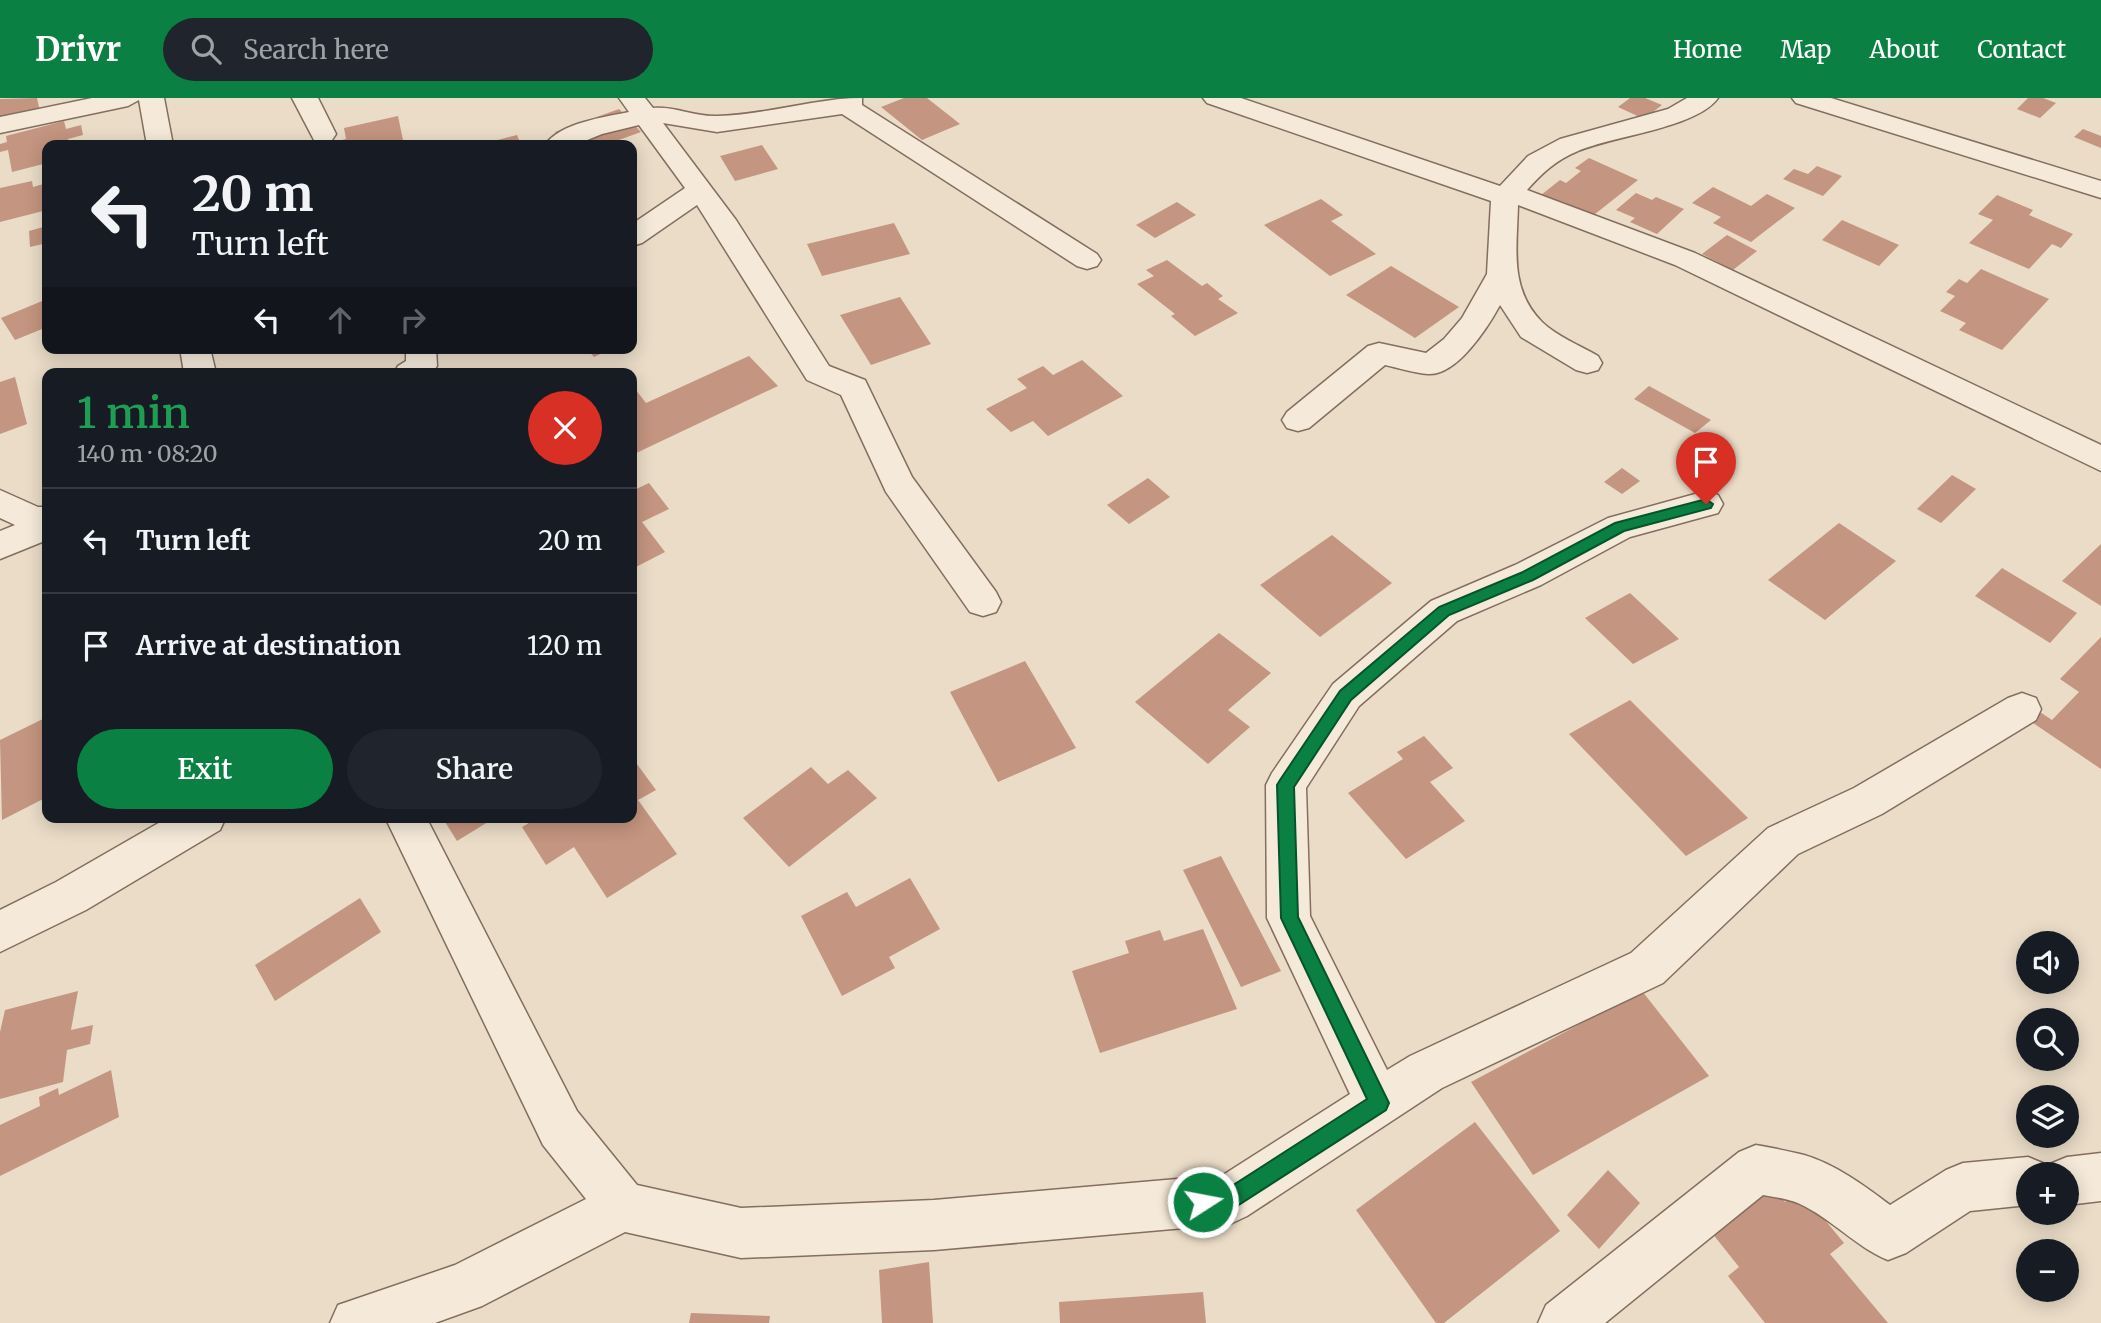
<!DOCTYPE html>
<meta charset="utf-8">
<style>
:root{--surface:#171b24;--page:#20242c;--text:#f1f3f6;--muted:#9ea1a6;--line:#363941;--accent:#0b8043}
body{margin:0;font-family:Merriweather,serif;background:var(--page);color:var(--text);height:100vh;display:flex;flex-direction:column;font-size:26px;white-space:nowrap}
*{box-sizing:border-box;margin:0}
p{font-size:23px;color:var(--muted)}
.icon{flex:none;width:38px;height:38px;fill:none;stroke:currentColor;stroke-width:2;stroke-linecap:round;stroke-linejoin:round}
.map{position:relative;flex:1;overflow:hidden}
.details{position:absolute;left:42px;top:270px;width:595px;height:455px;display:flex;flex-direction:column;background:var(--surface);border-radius:14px;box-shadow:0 4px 18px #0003}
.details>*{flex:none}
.hud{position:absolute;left:42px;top:42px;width:595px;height:214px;border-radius:14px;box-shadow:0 4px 18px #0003;background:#171b24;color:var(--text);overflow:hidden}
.controls{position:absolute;left:2016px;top:833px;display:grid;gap:14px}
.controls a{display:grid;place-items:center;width:63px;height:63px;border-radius:50%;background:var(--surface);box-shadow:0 4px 18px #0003;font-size:35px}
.pin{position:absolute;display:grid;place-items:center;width:60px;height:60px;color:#fff;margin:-72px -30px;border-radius:50% 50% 50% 0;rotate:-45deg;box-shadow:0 0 7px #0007}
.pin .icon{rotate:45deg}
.me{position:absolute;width:77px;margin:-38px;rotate:79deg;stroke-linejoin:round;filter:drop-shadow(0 0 5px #0008)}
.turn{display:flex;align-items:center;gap:24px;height:147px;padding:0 35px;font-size:32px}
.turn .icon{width:91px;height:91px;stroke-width:2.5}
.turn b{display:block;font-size:49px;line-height:60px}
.lanes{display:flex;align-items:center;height:66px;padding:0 35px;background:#0003;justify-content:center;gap:35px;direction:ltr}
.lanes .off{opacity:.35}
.round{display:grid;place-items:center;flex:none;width:74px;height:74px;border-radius:37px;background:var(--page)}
.headline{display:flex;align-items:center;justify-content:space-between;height:119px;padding:0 35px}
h1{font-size:42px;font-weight:600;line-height:52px;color:#1e9e55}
.cta{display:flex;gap:14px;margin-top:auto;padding:14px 35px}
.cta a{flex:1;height:80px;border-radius:42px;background:var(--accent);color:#fff;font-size:28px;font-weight:600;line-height:80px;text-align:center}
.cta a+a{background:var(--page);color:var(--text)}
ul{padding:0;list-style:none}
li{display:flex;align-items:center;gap:21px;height:105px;padding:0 35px;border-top:2px solid var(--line)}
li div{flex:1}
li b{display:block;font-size:26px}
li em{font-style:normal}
header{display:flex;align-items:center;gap:42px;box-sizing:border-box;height:98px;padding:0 35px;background:var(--accent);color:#fff}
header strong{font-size:33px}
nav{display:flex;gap:38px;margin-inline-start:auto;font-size:24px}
.search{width:490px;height:63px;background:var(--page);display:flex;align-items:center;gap:18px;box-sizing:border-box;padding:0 24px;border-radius:38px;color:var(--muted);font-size:26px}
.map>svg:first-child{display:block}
</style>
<header>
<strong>Drivr</strong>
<div class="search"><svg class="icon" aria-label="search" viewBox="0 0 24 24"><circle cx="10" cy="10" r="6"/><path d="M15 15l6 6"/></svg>Search here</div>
<nav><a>Home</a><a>Map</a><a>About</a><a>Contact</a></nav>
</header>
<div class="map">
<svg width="2101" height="1225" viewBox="0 0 2101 1225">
<rect width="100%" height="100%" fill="#eadcc7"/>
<!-- building -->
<g fill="#c49580">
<polygon points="37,0 40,14 0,24 0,1"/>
<polygon points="904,0 927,0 960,26 922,42 881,9"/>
<polygon points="1630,0 1645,0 1662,7 1644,21 1618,9"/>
<polygon points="2028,0 2043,0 2056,5 2040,20 2017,11"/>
<polygon points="619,11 641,34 605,47 567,47 555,34"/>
<polygon points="398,18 404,47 335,47 334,44 346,41 344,30"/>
<polygon points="64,23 66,31 81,27 83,37 68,41 69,47 47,47 47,65 12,74 8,52 0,54 0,46 7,44 6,38"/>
<polygon points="2083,31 2101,38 2101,50 2074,39"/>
<polygon points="517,37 521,47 482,47 482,46"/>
<polygon points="762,47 778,71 735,83 720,58"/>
<polygon points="1589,60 1638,82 1590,120 1541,97 1560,82 1566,85 1581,73 1575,70"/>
<polygon points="1817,68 1842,78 1823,98 1783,81 1794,71 1808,76"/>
<polygon points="32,83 33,89 47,85 47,112 0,124 0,90"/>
<polygon points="1713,89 1751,108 1767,96 1795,110 1751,144 1713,125 1721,119 1692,105"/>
<polygon points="1636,95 1652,102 1656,99 1684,111 1657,136 1630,124 1635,120 1616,112"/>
<polygon points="1997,97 2033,112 2029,117 2073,136 2061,150 2052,146 2029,171 1969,145 1993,122 1978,116"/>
<polygon points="1321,101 1343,117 1331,123 1376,156 1330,178 1264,127"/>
<polygon points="1177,104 1196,117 1155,140 1136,127"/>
<polygon points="1842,122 1899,147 1879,168 1822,142"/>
<polygon points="894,125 910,156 822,178 807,146"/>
<polygon points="47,128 47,145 30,149 29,133"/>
<polygon points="1727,137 1757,153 1733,172 1702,156"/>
<polygon points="1167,162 1202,188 1207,185 1223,198 1218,201 1238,215 1195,238 1171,218 1175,216 1137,186 1154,178 1146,172"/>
<polygon points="1391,168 1459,209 1415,240 1346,197"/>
<polygon points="1981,171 2049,201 2002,252 1959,232 1966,225 1940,213 1955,198 1946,194 1959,181 1967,185"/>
<polygon points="900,199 931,246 871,267 840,217"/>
<polygon points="47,201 47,229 15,242 1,220"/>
<polygon points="586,250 613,250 594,259"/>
<polygon points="749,258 778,288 632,357 632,287 646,305"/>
<polygon points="1082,262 1123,298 1048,338 1033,323 1011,334 986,311 1027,290 1017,281 1043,268 1053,277"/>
<polygon points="15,279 27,326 0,336 0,284"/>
<polygon points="1649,288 1711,322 1695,335 1634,301"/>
<polygon points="1622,370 1640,383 1622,396 1604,384"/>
<polygon points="1952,377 1976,391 1941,425 1917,411"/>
<polygon points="1148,380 1170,399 1129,426 1107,407"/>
<polygon points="649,385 669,411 642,424 665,454 632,471 632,393"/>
<polygon points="1839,425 1896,463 1825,522 1768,482"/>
<polygon points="1332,437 1392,485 1320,539 1260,487"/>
<polygon points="2101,446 2101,508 2062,483"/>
<polygon points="2002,470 2077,515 2050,545 1975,498"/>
<polygon points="1630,495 1679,541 1633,566 1585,520"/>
<polygon points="1219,535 1271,575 1228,612 1250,629 1208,666 1135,604"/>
<polygon points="2101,539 2101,671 2030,623 2040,614 2052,622 2079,594 2060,581"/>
<polygon points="1025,563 1076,650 998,684 950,594"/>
<polygon points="1630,602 1748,720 1686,758 1569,636"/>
<polygon points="47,619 47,699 2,722 0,642"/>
<polygon points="1424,638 1453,670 1430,684 1465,723 1406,761 1348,695 1403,661 1397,654"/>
<polygon points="634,662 656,692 638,702 677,756 607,800 574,749 546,767 522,729 539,719 632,719 632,663"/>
<polygon points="811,669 828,686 848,672 877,700 789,769 743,720"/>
<polygon points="442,719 496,719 457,743"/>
<polygon points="1221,758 1281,873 1241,889 1183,772"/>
<polygon points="910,780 940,831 889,859 895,870 842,898 801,818 847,794 856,809"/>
<polygon points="360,800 381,834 275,903 255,867"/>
<polygon points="1203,831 1237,911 1100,955 1072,873 1129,855 1125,843 1160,832 1164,843"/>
<polygon points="78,893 71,932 93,927 90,946 67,952 63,984 0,1001 0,934 5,912"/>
<polygon points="1642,893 1709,978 1533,1077 1471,984"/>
<polygon points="111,972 119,1019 0,1078 0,1027 40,1008 39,999 58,990 59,997"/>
<polygon points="1475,1024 1560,1133 1444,1225 1436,1225 1356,1112"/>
<polygon points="1608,1072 1640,1105 1599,1151 1567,1117"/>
<polygon points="1770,1085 1785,1104 1801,1093 1844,1145 1830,1156 1888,1225 1765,1225 1728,1178 1739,1169 1708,1130"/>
<polygon points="929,1164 933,1225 882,1225 879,1172"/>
<polygon points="1203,1194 1206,1225 1060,1225 1059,1204"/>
<polygon points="691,1215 770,1218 769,1225 689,1225"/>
</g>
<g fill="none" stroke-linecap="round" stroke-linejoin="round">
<defs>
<g id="street">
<polygon points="92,0 164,0 173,47 147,47 139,2 128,8 0,35 0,19"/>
<polygon points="292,0 318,0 336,36 332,42 323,44 314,42"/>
<path d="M619,0H645L653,10C675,8 695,19 717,18C766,17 816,0 862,0V7L1097,156L1101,162L1097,168L1087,171L1077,168L842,16L717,34L663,25L736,122L829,268L865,282L912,379L996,494L1001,504L996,514L983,518L970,514L886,394L841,297L807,282L697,107L642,145L632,148V126L685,90L639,27L602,36L575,47H545C560,25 604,19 629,14Z"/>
<path d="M1203,0H1241L1500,88L1528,58L1560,41L1668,11L1687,0H1718C1697,30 1612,38 1578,53C1556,62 1542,75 1527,92L1695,155L2101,347V373L1675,167L1518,107C1517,150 1509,191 1542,224C1556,238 1581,248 1598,258L1602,265L1598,272L1587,275L1576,272L1521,239L1500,207C1488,229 1457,278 1428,276C1414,275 1399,270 1385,267L1309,330L1298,333L1287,330L1282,322L1287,314L1368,248L1379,245L1426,255L1444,241L1462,220L1487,176L1491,103L1207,5Z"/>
<polygon points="1792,0 1831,0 2101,83 2101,100 1796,5"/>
<polygon points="180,250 210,250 216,275 184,275"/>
<polygon points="406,250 436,250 437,268 432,275 394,275 398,268 406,263"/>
<polygon points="0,392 38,409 47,409 47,442 0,461 0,433 15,427 0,420"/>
<polygon points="1706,393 1718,397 1723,406 1718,415 1630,439 1541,487 1457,523 1359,608 1306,690 1310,818 1387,972 1410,958 1631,855 1768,730 1854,690 2008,600 2022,595 2036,600 2041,611 2036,622 1882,716 1798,756 1663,885 1442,990 1247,1118 1230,1126 934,1152 741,1160 625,1134 482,1208 435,1225 330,1225 338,1207 455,1167 586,1101 543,1047 385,719 426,719 577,1013 637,1087 741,1110 934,1102 1223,1077 1350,996 1267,820 1266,687 1272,675 1333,586 1431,503 1515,467 1608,420"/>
<polygon points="169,719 226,719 220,732 86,812 0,854 0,812 56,784"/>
<path d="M1756,1047C1772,1050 1789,1053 1804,1057C1835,1066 1865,1088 1890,1107L1946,1072L1963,1065L2028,1059L2045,1066L2048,1071L2050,1066L2067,1059L2101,1055V1103L2067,1107V1076H2028V1107L1970,1113L1906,1155L1888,1162C1856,1149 1832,1121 1800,1106C1789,1101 1775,1099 1763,1097L1605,1225H1538L1546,1207L1739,1054Z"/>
</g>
</defs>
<!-- street casing -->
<use href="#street" stroke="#846e5e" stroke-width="3"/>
<!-- street -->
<use href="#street" fill="#f5ead9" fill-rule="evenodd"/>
</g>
<!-- route -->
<polygon fill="#0b8043" stroke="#07532c" stroke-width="2" points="1706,401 1713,406 1711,410 1624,433 1533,482 1449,517 1351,602 1294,689 1298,819 1389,1005 1386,1012 1237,1108 1203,1114 1196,1111 1193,1104 1196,1096 1227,1091 1367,1001 1281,820 1277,687 1280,682 1340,593 1439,509 1523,474 1615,425"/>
</svg>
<div class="controls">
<a><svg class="icon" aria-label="sound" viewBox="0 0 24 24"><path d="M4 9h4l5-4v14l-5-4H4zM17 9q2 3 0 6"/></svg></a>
<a><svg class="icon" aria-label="search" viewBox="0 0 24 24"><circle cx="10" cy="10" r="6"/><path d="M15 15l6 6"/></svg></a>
<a><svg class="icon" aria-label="layers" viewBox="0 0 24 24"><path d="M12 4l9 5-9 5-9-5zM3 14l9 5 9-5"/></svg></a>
<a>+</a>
<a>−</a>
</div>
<div class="pin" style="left:1706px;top:406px;background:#d93025"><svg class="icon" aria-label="arrive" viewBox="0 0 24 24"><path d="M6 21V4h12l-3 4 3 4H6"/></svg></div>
<svg class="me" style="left:1203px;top:1104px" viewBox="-20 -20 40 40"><circle r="17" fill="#0b8043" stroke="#fff" stroke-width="3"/><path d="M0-11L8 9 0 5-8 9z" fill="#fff"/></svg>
<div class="hud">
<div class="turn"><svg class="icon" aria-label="left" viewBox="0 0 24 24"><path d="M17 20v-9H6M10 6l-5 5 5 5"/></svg><div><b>20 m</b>Turn left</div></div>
<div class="lanes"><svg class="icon" aria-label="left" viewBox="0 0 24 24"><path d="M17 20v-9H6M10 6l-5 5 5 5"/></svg><svg class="icon off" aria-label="ahead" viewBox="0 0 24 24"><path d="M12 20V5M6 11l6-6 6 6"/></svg><svg class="icon off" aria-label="right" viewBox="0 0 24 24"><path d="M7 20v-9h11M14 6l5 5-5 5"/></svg></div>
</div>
<section class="details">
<div class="headline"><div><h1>1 min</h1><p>140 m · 08:20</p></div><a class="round" style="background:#d93025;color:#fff"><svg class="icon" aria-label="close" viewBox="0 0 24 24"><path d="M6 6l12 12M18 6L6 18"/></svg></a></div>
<ul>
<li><svg class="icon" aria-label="left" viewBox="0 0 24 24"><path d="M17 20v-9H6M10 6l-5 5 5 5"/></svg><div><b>Turn left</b></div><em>20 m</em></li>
<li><svg class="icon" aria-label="arrive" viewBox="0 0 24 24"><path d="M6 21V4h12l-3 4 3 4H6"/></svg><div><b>Arrive at destination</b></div><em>120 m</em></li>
</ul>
<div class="cta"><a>Exit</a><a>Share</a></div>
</section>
</div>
